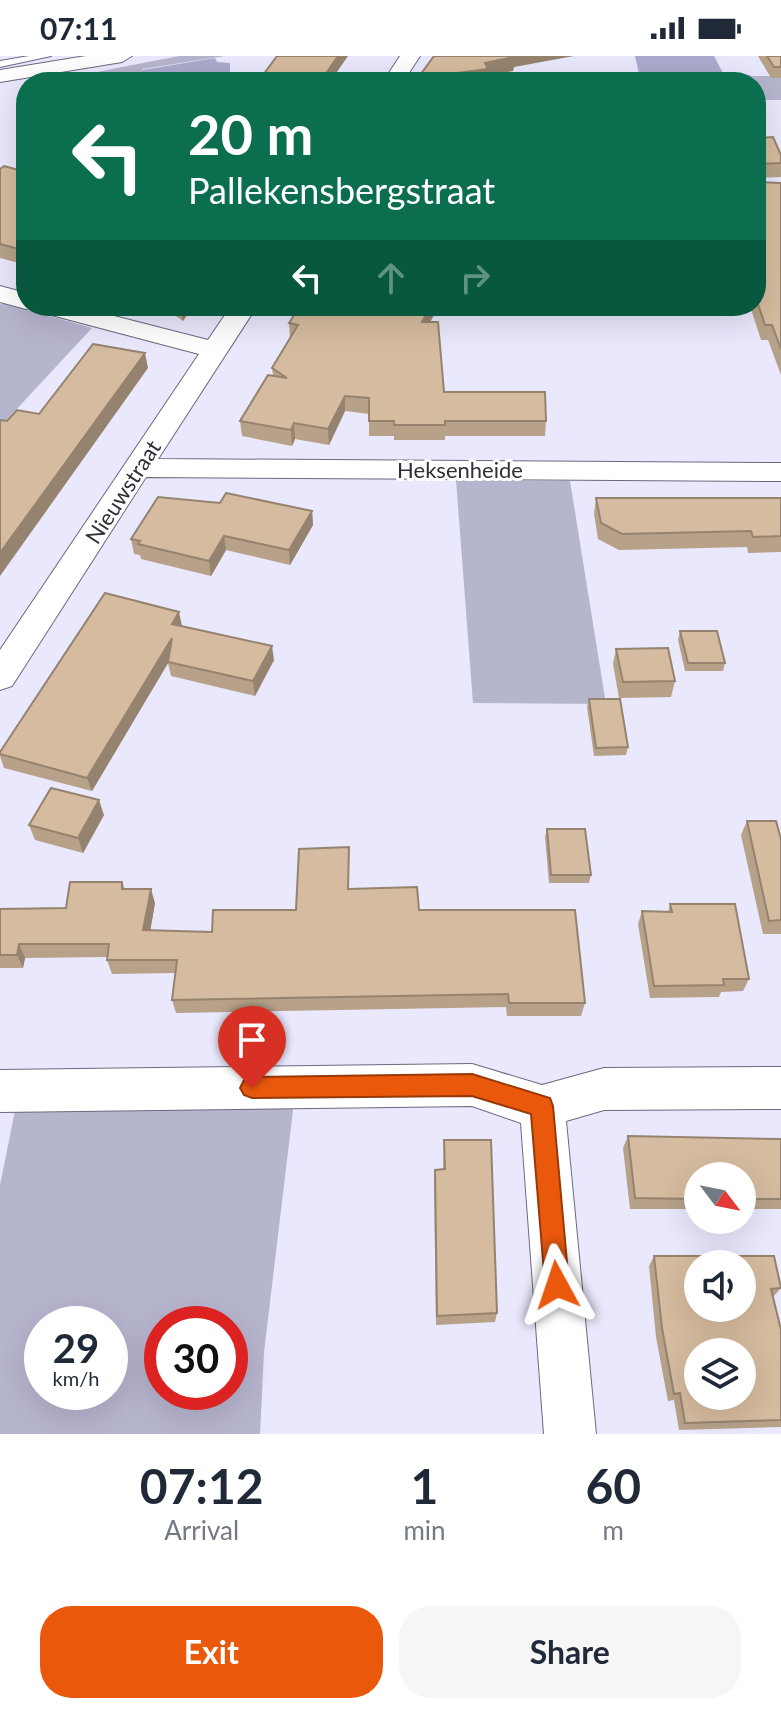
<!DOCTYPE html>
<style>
:root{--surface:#fff;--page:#f6f6f7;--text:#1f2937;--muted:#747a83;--accent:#ea580c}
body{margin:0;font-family:Lato,sans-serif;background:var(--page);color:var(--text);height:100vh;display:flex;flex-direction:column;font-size:30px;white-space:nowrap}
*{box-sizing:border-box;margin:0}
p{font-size:26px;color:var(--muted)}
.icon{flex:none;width:44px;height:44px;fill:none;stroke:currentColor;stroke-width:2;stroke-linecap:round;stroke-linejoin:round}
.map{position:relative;height:1378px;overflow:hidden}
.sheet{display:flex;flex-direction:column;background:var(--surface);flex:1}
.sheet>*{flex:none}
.top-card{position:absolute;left:16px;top:16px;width:750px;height:244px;border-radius:32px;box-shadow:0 8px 32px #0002;background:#0b6e4f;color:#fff;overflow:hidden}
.needle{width:52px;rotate:122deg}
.buttons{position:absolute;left:684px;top:1106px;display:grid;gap:16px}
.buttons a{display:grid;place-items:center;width:72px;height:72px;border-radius:50%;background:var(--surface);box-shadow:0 8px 32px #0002;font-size:40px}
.speed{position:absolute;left:24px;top:1250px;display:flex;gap:16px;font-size:40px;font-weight:700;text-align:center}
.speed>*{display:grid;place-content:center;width:104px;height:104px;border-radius:50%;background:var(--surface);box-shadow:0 8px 32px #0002;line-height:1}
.speed small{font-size:20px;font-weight:400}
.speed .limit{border:12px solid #d22;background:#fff;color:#111}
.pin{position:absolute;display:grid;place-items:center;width:68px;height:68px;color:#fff;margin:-82px -34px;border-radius:50% 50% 50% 0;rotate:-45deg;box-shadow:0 0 8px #0007}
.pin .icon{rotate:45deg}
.me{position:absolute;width:88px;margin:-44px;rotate:355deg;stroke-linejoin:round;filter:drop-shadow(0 0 6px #0008)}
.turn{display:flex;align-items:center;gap:28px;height:168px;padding:0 40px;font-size:36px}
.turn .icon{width:104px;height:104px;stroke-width:2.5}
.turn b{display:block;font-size:56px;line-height:68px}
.lanes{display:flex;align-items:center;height:76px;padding:0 40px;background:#0003;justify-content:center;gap:40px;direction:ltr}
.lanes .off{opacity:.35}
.eta{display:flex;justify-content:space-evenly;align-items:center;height:136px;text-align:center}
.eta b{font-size:48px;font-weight:700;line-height:56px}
.primary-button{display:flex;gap:16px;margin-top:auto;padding:16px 40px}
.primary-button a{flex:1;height:92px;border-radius:32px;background:var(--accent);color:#fff;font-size:32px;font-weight:700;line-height:92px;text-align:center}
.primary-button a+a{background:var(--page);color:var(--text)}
.status{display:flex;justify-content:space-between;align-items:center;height:56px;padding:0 40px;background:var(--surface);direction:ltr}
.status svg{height:22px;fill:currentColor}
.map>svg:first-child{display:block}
</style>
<div class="status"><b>07:11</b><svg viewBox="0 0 49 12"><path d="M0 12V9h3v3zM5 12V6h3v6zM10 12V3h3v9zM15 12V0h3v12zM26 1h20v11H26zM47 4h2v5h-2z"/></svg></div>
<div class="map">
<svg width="781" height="1378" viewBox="0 0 781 1378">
<rect width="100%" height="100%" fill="#e9e8fc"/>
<!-- green -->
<g fill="#b6b5ce" fill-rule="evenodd">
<polygon points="179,0 225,0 142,13 140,26 101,26 107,19 97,16"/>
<polygon points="750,20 781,20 781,44 759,44 756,26 753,26"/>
<polygon points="2,247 92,272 0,371 0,249"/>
<polygon points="456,424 570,425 606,648 473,647"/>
<path d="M294,1046L264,1296L260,1378H0V1129L16,1050ZM42,1268H110V1336H42ZM162,1268H230V1336H162Z"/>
</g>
<!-- forest -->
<g fill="#adabcd">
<polygon points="635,0 714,0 724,19 750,19 753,26 641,26"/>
<polygon points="215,2 217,6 230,7 230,17 140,23 142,14"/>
</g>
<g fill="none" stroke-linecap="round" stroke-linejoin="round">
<defs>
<polygon id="service" points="29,0 51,0 0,11 0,5"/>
<g id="minor">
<polygon points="86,0 132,0 122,6 0,26 0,14"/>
<polygon points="400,0 420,0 403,26 383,26"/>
<polygon points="0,230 26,237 26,250 75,250 208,284 231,250 257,250 158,403 781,407 781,425 146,421 12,630 0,634 0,594 199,298 36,255 33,251 26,253 0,246"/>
<polygon points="472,1008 542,1029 604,1012 781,1011 781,1053 604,1054 566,1065 596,1378 544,1378 521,1067 472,1050 0,1056 0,1014"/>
</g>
</defs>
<!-- service casing -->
<use href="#service" stroke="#6b697f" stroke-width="2"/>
<!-- minor casing -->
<use href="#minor" stroke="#6b697f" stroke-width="2"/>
<!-- service -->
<use href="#service" fill="#fff" fill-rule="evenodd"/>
<!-- minor -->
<use href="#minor" fill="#fff" fill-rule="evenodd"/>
</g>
<!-- wall -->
<g fill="#b7a189">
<polygon points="758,0 781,0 781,22 771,22"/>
<polygon points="756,82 781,99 781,121 757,122 757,126 781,127 781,319 768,284 761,284 750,250 756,250"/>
<polygon points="0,113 26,116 26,209 0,202"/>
<polygon points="161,250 193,250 183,265"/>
<polygon points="430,266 444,336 546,365 545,380 445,380 445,384 394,384 394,380 369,380 369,358 345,355 329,389 295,383 292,390 242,380 240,365 273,319 272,312 290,283 289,267"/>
<polygon points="596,442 781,442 781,496 748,497 747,491 619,494 598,483 594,458"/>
<polygon points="220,447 312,455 313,469 290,509 226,494 211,520 141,503 140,499 134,498 131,483"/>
<polygon points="181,570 274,604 255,640 171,620 168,607 92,735 4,712 0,700 0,696"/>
<polygon points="680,575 725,607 723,615 685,615 678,584"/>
<polygon points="616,593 675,625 671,641 619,642 613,608"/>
<polygon points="589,643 628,691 626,699 594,700 587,651"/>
<polygon points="104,759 83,797 35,784 29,769"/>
<polygon points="747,765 781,783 781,878 763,878 741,779"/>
<polygon points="547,773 591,819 589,827 549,827 545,781"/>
<polygon points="349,791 349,833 419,854 585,947 581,960 507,960 506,951 176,957 172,944 175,917 112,918 107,904 107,901 25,902 23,912 0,912 0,853 66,852 122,826 125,833 155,847 150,874 212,876 296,854"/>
<polygon points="670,848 749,923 743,935 721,936 719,941 650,942 638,868 642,855 668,856"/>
<polygon points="628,1080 781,1083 781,1153 742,1153 742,1120 698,1120 698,1153 630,1153 623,1092"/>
<polygon points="444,1084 497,1257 495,1266 436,1269 434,1125 435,1114 443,1113"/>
<polygon points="654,1200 781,1232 773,1241 781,1274 781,1371 679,1374 674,1344 668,1345 656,1281 649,1210"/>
</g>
<!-- shaded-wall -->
<g fill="#95836f">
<polygon points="338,0 348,0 330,26 320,26"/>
<polygon points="510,0 574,0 514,11 513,15 488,20 487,26 418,26 418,22"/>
<polygon points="180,250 193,250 183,265"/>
<polygon points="431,250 439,250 422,281 422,266"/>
<polygon points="145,297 148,312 0,520 0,497"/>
<polygon points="345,340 345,355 329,389 328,373"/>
<polygon points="294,367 295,383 292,390 291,374"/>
<polygon points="312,455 313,469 290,509 289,494"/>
<polygon points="224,480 226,494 211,520 209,505"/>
<polygon points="179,556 182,570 172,568"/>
<polygon points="172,582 174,597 92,735 87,722"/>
<polygon points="272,590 274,604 255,640 253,625"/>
<polygon points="99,744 104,759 83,797 78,782"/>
<polygon points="151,833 155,847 148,888 143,874"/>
<polygon points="19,888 25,902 23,912 17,899"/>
</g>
<!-- building -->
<g fill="#d5bb9f" stroke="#95836f" stroke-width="2" fill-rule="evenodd">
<polygon points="277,0 338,0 320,26 258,26"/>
<polygon points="434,0 513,0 514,1 485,7 488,13 418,22"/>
<polygon points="767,0 781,0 781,11 774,11"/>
<polygon points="773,81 781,99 781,107 757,108 757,126 781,127 781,293 772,269 765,269 756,242 756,144 757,144 756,141 756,82"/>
<polygon points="4,110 26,116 26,195 0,188 0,113"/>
<polygon points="300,250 431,250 422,266 438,266 444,336 545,336 546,365 445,365 445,369 394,369 394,365 369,365 369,342 345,340 328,373 294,367 291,374 240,365 268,319 287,322 272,312 298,269 289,267"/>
<polygon points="93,288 145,297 0,497 0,364 7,365 17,354 39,358"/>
<polygon points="226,437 312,455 289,494 224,480 209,505 138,488 140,485 131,483 158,441 220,447"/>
<polygon points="596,442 781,442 781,480 753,481 751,475 622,478 601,467"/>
<polygon points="105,537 179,556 172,568 272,590 253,625 168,606 172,582 87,722 0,698 0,696"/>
<polygon points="680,575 717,575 725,607 688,607"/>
<polygon points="668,592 675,625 623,626 616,593"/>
<polygon points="589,643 620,643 628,691 596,692"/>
<polygon points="51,732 99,744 78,782 29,769"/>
<polygon points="747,765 776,765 781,783 781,864 769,865"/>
<polygon points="547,773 585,773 591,819 551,819"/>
<polygon points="349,791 348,833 417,831 419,854 575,854 585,947 509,947 508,938 172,944 177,904 107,904 109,888 19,888 17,899 0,899 0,853 66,852 70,826 122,826 122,833 151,833 143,874 212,876 213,854 296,854 299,793"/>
<polygon points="670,848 735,848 749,923 723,923 724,929 654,930 642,855 672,856"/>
<polygon points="628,1080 781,1083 781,1143 742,1143 742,1120 698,1120 698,1143 635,1142"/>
<polygon points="444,1084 491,1084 497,1257 437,1260 435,1114 445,1113"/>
<path d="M654,1200H774L781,1232L771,1233L781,1274V1364L685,1367L680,1337L674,1338L662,1272ZM698,1208H742V1252H698ZM698,1296H742V1340H698Z"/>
</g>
<!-- route -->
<polygon fill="#ea580c" stroke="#983908" stroke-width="2" points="472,1018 550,1042 553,1050 569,1229 566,1238 557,1241 548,1238 545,1229 531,1058 472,1040 252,1042 244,1039 240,1032 244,1024 252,1021"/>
<g text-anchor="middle" stroke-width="6" stroke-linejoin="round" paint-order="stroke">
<!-- street labels -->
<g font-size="22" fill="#302f39" stroke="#fff">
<text x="460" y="422">Heksenheide</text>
<text transform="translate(123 436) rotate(-57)" y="8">Nieuwstraat</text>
</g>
</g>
</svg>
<div class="buttons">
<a><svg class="needle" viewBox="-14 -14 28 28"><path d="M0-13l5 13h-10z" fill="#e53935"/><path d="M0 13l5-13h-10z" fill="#747a83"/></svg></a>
<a><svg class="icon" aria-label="sound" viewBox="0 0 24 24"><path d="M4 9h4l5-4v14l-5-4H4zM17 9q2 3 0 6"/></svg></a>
<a><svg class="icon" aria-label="layers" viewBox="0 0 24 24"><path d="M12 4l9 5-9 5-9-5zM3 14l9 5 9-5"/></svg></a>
</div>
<div class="speed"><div>29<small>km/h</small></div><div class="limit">30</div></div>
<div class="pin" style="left:252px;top:1032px;background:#d93025"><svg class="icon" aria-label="arrive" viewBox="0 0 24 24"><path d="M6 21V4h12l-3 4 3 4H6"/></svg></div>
<svg class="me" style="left:557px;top:1229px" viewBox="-20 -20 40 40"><path d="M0-17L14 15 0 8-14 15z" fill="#ea580c" stroke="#fff" stroke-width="4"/></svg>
<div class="top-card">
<div class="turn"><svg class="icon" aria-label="left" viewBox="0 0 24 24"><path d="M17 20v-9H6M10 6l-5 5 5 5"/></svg><div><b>20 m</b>Pallekensbergstraat</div></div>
<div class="lanes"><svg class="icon" aria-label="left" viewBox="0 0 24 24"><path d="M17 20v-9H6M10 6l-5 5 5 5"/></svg><svg class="icon off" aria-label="ahead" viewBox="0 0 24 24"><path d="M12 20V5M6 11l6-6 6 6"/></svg><svg class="icon off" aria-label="right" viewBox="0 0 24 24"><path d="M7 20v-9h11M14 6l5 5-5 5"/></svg></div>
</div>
</div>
<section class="sheet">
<div class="eta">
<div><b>07:12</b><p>Arrival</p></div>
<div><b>1</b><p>min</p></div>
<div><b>60</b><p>m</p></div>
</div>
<div class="primary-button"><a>Exit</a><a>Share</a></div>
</section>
